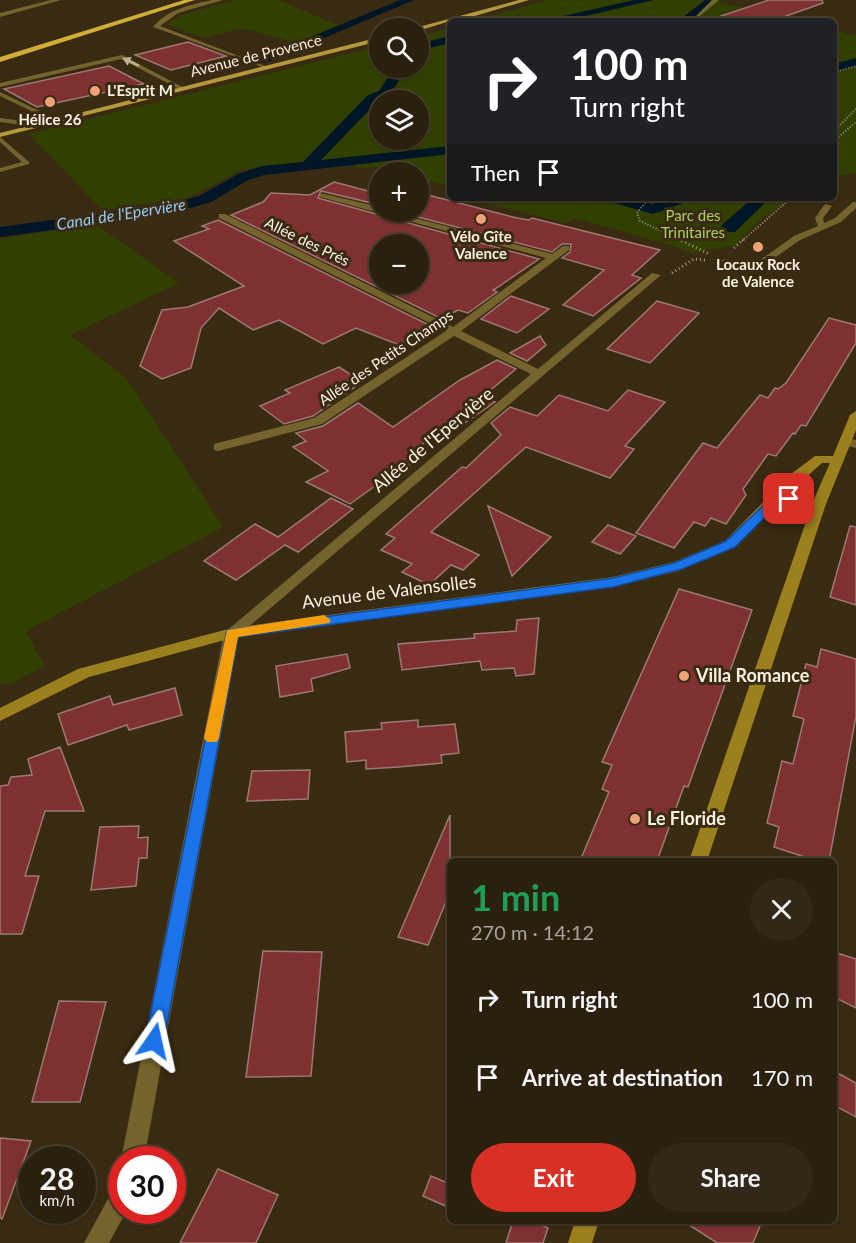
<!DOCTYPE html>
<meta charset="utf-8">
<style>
:root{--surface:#2b200e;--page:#332817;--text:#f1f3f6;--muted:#a6a39e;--line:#473e2e;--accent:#d93025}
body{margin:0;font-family:Lato,sans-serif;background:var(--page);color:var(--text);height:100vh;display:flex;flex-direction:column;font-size:22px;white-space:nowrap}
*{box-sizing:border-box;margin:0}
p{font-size:20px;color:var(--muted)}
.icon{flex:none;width:33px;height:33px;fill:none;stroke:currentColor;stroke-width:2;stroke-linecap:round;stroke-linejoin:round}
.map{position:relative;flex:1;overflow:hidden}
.sheet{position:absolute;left:447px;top:858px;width:390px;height:366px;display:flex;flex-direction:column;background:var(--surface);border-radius:9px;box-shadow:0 2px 4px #0004,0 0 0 2px var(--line)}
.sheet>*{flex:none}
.guide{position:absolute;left:447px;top:18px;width:390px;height:183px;border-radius:9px;box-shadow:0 2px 4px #0004,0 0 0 2px var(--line);background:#202124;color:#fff;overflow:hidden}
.fabs{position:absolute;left:369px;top:18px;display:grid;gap:12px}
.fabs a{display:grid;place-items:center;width:60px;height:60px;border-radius:50%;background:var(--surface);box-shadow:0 2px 4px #0004,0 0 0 2px var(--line);font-size:30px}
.speed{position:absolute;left:18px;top:1146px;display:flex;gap:12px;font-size:30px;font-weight:700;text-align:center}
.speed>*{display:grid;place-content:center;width:78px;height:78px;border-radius:50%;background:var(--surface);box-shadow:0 2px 4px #0004,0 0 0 2px var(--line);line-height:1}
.speed small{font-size:15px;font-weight:400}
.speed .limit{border:9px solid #d22;background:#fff;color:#111}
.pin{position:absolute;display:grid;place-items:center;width:51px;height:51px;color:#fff;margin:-26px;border-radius:12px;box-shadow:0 3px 9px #0006}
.me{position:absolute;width:66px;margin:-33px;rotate:11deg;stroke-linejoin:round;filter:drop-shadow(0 0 4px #0008)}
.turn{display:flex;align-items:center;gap:21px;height:126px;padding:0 24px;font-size:27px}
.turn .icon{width:78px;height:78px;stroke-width:2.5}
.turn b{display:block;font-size:42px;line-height:51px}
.then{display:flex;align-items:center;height:57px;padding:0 24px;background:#0003;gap:12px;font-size:22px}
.round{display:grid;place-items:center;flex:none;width:63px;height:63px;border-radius:32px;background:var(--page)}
.overview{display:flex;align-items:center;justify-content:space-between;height:102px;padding:0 24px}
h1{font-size:36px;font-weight:700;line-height:45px;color:#1e9e55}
.primary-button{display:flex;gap:12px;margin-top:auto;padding:12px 24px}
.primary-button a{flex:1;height:69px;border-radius:36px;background:var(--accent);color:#fff;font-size:24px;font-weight:700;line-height:69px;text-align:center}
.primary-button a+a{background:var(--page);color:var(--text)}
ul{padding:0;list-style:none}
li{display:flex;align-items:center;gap:18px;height:78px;padding:0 24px}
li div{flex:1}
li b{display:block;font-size:22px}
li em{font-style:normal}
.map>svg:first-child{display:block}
</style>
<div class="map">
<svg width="856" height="1243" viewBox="0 0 856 1243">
<rect width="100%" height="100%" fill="#392b12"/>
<!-- green -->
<g fill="#314000" fill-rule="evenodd">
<polygon points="236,0 278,0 343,27 298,43 241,28 205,38 166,24 185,14"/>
<polygon points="548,0 720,0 719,2 796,21 474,21"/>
<path d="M450,28V187L419,178L418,172H399L379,167L359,168L343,158L253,168L241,170L187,198L102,210L29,134L379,46L380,68H418L419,36ZM418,100V140H380V100Z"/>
<polygon points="834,30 856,36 856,173 834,176"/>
<polygon points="466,198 794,198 765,216 734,246 689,253 671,245 574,218 566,223"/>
<polygon points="95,224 179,283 70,335 126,378 223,527 26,631 44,666 8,685 0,683 0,239"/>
</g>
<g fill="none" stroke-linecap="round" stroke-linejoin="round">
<!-- canal -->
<g fill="#001525" fill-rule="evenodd">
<polygon points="400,0 414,0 265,63 255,60"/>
<polygon points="634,0 654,0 564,21 542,21"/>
<polygon points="705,0 717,0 691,21 678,21"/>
<polygon points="450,36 450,43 418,51 418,44"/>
<polygon points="856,58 856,66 834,72 834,64"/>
<polygon points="394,68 406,68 389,97 378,101 321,160 450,146 450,154 264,175 248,180 211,202 170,214 0,237 0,227 169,204 199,196 238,174 262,166 303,162 368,95 379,91"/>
<polygon points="605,198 631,198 652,204 668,198 691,198 689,201 653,214 607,201"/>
<polygon points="753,198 770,198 735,232 723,232 721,228 723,224"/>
</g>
</g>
<!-- building -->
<g fill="#7f3132" stroke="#9b7876" stroke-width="1.5" fill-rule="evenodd">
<polygon points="769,0 822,0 823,3 772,21 719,21 718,17"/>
<polygon points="188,42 226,56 171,70 135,55"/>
<polygon points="109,66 144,84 37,107 4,89"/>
<path d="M334,182L380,194V205L321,191L318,198L539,259L498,287L493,290L497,292L468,313L458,310L442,319L231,215L263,202L271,193L310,195ZM380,244H418V284H380Z"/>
<polygon points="428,195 517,218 529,220 532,218 660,250 632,275 641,278 593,316 563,305 604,270 562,258 570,252 571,244 562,244 552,252 399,212 418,212 418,201"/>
<polygon points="218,220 431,326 399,345 356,328 323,344 279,320 253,330 219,308 201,328 191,368 162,379 140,366 162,310 188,307 244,286 174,241 209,229 202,226"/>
<polygon points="511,296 549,309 517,333 481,319"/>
<polygon points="657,301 699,313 650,363 607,349"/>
<polygon points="829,318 856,325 856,343 806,426 801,425 795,434 793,433 776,456 768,454 743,489 746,495 726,524 711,518 705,526 694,522 674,548 636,533 703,443 717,448 760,395 768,398 775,388 778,389 786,383"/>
<polygon points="540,336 546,345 527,361 510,353"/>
<polygon points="497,360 516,369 482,397 495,402 462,425 454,422 416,449 426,453 403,470 400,468 350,504 306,482 328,471 293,447 306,441 296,433 323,426 358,403 393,427 460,380"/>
<polygon points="339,367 362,382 313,416 284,424 260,406 290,393 285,390"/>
<polygon points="628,390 665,402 625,446 634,449 610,478 526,447 431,532 479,555 463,570 451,565 429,585 402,572 412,564 381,550 395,538 386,534 462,467 466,468 501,435 491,423 510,407 537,416 559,395 608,411"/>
<polygon points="331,498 353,509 298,552 285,545 236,580 204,561 255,524 278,537"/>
<polygon points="488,506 551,537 512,576"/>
<polygon points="608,525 636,536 620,554 592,542"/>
<polygon points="850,526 856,527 856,605 830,597"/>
<polygon points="679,589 752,610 688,787 684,786 657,861 580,861 609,792 602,789 612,765 602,762"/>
<polygon points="539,618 534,674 516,676 514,668 482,670 480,661 402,670 398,644 475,638 474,634 516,631 517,620"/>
<polygon points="821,649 856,659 856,716 829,861 817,861 774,847 779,827 767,823 782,761 793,764 804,719 793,716 806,664 817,667"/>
<polygon points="347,654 350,668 311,679 313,691 280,697 276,666"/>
<polygon points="175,688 182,715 129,730 127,725 68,745 58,714 110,696 113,705"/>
<polygon points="418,720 418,727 455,724 459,753 441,755 442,763 399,767 366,769 366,760 347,762 345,732 382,729 381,723"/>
<polygon points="60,747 84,811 45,811 25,876 39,876 22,934 0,934 0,786 8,785 11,777 32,775 28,759"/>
<polygon points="310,770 308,799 247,801 252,771"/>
<polygon points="450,815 450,892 428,945 398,937"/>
<polygon points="139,826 138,838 148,837 147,858 139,858 136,886 91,890 100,827"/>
<polygon points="263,951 322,952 311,1076 246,1077"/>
<polygon points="834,952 856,959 856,1008 834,997"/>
<polygon points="59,1001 106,1002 80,1102 32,1102"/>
<polygon points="834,1071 856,1083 856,1117 834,1105"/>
<polygon points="0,1138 31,1141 2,1219 0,1218"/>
<polygon points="218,1169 278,1195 256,1243 180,1243"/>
<polygon points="431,1176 450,1184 450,1208 423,1196"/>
<polygon points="513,1221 533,1221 548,1228 543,1243 506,1243"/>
<polygon points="683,1221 762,1221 753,1243 717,1243"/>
</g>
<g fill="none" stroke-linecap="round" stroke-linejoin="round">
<!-- path-far2 -->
<polyline stroke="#a29683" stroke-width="1.5" stroke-dasharray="1 2" stroke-linecap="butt" points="834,72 856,66"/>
<!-- path-far1 -->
<g stroke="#a29683" stroke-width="2" stroke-dasharray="1 2" stroke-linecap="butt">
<polyline points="834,131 856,109"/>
<polyline points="834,141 856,122"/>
<polyline points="649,198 637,213 640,221 682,241"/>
<polyline points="794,198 810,202"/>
<polyline points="742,241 791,198"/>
</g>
<!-- path -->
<g stroke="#a29683" stroke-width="3" stroke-dasharray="1 3" stroke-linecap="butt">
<polyline points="678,239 709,254"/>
<polyline points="734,248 744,239"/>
<polyline points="672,273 694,259 705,260"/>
</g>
<!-- lane -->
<g fill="#75632d" fill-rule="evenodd">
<polygon points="122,55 186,89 181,90 121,59 0,87 0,83"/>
<polygon points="0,92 58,120 59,121 54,122 0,96"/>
<polygon points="0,118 38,123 41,125 38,127 0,122"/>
<polygon points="0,137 29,162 29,164 0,172 0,168 22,162 0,142"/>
<polygon points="853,202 856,202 856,208 841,222 800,240 756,271 717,261 721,259 752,266 794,236 818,226 815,218 825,204 832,206 823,218 824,223 835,218"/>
</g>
<!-- street -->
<g fill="#75632d" fill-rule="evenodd">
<polygon points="51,0 61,0 0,17 0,13"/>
<path d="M212,0H223L178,13L160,26L268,67V69L153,27C168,9 190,5 212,0Z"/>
<polygon points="712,0 719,0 700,16 696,16"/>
<polygon points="320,193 380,207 380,212 392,212 552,254 563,246 569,246 569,250 461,331 538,369 652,273 661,275 239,635 144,1160 122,1160 122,1162 121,1160 224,633 531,374 454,336 322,424 218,451 214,450 214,444 314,418 446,331 219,218 219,214 225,214 453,327 546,258 320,197"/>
<polygon points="844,437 856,440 856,448 840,444 840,438"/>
<polygon points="122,1184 122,1210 127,1210 109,1243 84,1243 114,1188"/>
</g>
<!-- secondary -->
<g fill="#9d801e" fill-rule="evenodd">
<path d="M856,411V430L826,504L707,861H689L811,507L789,503L776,505L735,547L678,571L613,587L232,638L89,677L0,721V708L78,669L232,628L613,577L674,562L725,541L791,474L815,456H833L850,415ZM822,463H830L814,499L785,496Z"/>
<polygon points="575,1221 599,1221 592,1243 568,1243"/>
</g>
<!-- primary -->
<g fill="#b5983c" fill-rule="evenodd">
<polygon points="519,0 529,0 458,21 450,21 418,31 415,28"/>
<polygon points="380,37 380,41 0,137 0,133"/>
</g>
<!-- highway -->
<polygon fill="#d0ad39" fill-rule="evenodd" points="184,0 195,0 0,62 0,57"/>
</g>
<!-- one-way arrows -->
<defs><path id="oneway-solid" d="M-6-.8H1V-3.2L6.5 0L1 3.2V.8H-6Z" transform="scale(1.5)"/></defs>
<use fill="#beb191" href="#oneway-solid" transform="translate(131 62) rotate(-154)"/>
<!-- route -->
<polygon fill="#1a73e8" stroke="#114b97" stroke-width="1.5" points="789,495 793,496 793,501 778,504 735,547 682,569 613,587 238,637 164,1041 161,1047 154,1050 148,1047 145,1041 227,630 613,578 674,563 726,541 770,499"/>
<!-- slow -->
<polygon fill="#f59e0b" points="324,615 331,620 329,623 238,637 219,738 217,742 207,742 204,738 227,630"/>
<!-- markers -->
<g fill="#f0a279" stroke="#392b12" stroke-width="2">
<circle cx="95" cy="91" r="6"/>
<circle cx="50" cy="102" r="6"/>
<circle cx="481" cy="219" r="6"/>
<circle cx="758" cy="247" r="6"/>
<circle cx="684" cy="676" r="6"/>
<circle cx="635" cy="819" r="6"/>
</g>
<g text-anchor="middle" stroke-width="6" stroke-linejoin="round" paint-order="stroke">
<!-- far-street labels -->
<g font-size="15" fill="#faf1e2" stroke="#392b12">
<text transform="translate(256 56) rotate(-14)" y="5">Avenue de Provence</text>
<text transform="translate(307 242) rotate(26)" y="5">Allée des Prés</text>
<text transform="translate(386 358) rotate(-34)" y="5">Allée des Petits Champs</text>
</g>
<!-- far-poi labels -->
<g font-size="15" font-weight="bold" fill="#faf1e2" stroke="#392b12">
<text x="107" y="96" text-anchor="start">L'Esprit M</text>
<text x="50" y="125">Hélice 26</text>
<text x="481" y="242">Vélo Gîte<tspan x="481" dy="17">Valence</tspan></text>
<text x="758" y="270">Locaux Rock<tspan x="758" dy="17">de Valence</tspan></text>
</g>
<!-- far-park labels -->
<g font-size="15" fill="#accd62" stroke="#392b12">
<text x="693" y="221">Parc des<tspan x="693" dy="17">Trinitaires</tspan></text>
</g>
<!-- far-water labels -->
<g font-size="16" font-style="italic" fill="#91c8f3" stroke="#392b12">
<text transform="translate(121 214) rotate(-9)" y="6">Canal de l'Epervière</text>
</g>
<!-- street labels -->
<g font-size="18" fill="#faf1e2" stroke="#392b12">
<text transform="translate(433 440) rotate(-40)" y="6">Allée de l'Epervière</text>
<text transform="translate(389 592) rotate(-7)" y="6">Avenue de Valensolles</text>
</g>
<!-- poi labels -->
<g font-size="18" font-weight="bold" fill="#faf1e2" stroke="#392b12" text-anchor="start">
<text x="696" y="682">Villa Romance</text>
<text x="647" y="825">Le Floride</text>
</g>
</g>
</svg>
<div class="fabs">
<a><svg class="icon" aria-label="search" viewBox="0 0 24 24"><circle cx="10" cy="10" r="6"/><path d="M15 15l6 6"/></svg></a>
<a><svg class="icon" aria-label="layers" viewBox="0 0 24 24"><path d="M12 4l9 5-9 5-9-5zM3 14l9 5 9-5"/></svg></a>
<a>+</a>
<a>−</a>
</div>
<div class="speed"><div>28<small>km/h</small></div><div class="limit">30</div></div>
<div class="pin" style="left:789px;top:499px;background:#d93025"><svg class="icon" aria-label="arrive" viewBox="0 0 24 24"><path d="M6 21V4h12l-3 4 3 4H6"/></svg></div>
<svg class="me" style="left:154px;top:1041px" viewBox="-20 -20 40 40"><path d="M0-17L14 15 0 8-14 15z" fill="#1a73e8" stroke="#fff" stroke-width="4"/></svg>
<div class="guide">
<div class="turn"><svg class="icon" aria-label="right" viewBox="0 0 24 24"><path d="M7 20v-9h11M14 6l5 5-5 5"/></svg><div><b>100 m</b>Turn right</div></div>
<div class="then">Then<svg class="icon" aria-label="arrive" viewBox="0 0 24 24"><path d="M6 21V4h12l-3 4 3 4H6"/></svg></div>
</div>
<section class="sheet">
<div class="overview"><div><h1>1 min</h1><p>270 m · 14:12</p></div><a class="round"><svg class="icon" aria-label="close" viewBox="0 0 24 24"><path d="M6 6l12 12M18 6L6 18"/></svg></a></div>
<ul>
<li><svg class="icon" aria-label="right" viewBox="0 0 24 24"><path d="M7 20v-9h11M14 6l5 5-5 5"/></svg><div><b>Turn right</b></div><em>100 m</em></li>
<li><svg class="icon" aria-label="arrive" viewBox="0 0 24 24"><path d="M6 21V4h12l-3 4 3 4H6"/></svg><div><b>Arrive at destination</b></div><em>170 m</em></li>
</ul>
<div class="primary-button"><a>Exit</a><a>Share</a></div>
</section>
</div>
